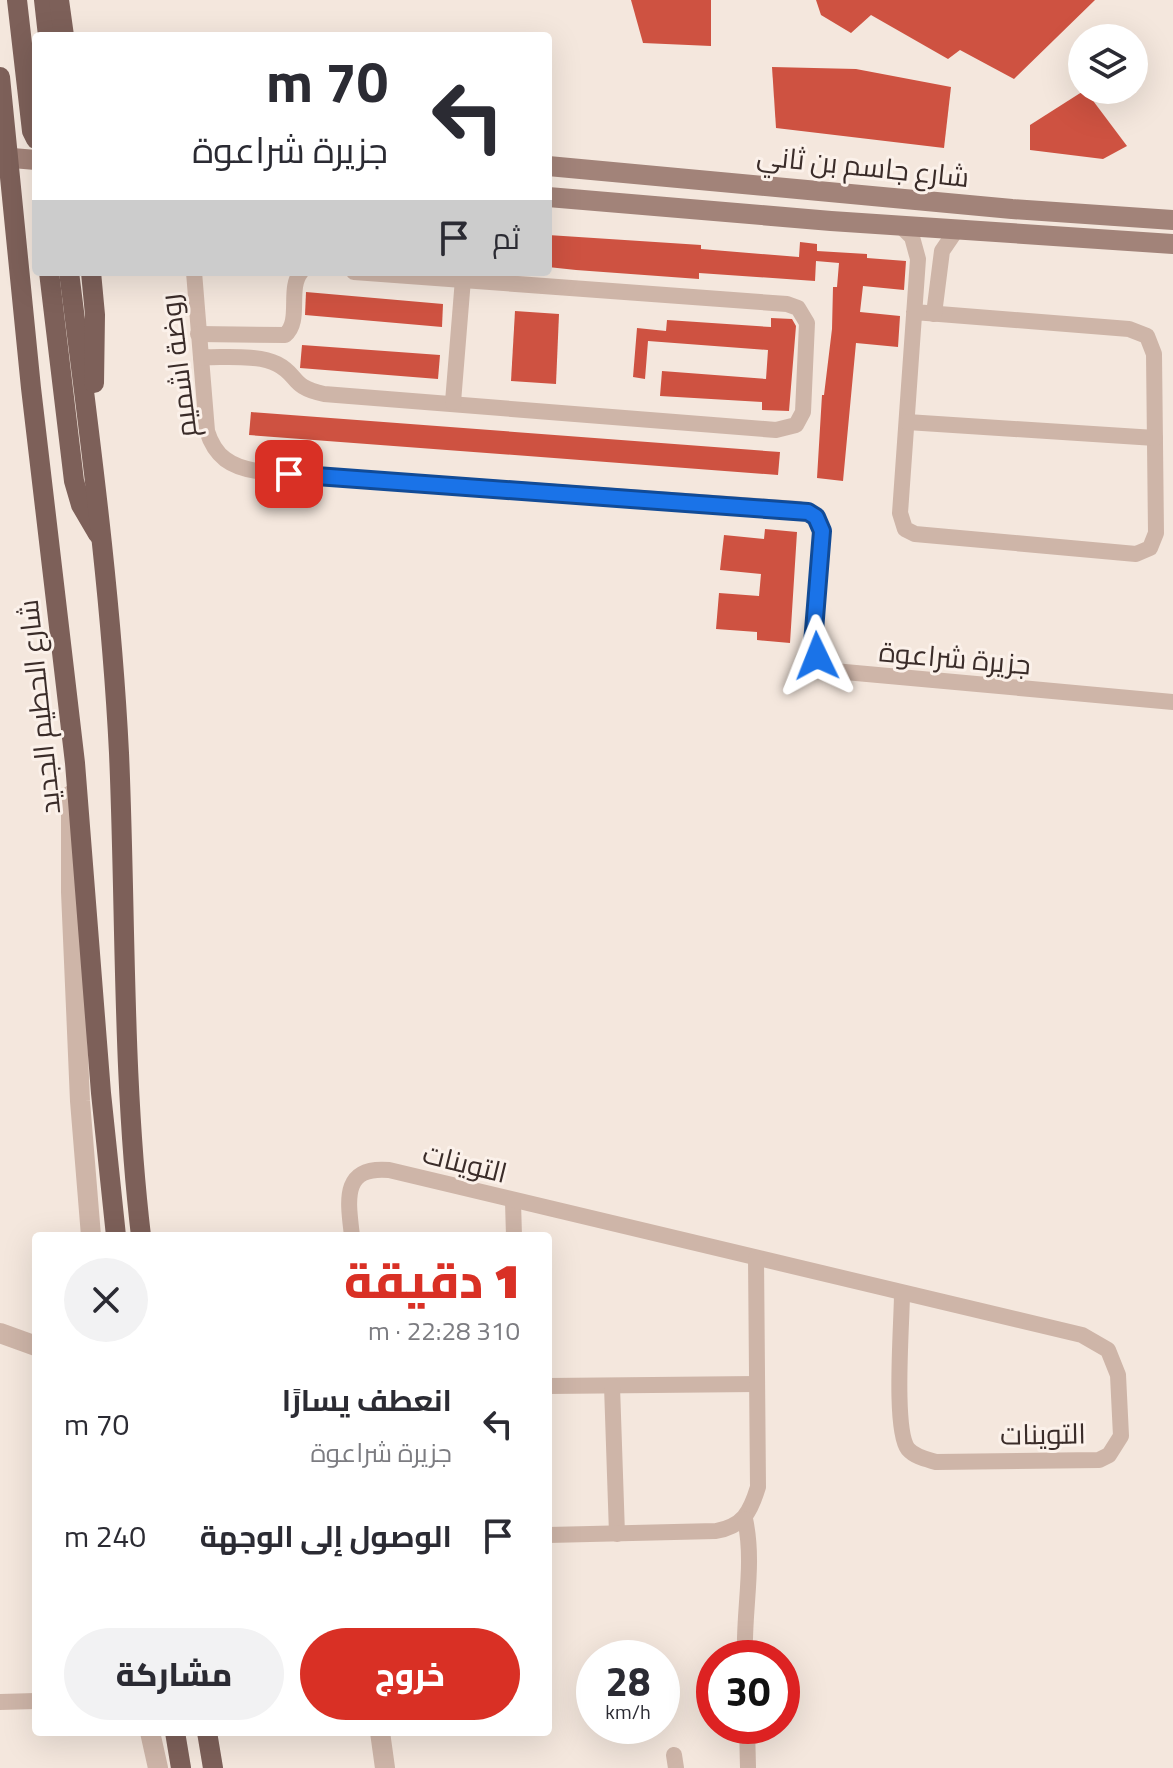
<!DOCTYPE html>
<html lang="ar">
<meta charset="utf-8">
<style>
:root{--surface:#fff;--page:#f2f2f3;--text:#2b2b33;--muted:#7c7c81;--accent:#d93025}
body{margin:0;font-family:"Titillium Web",Cairo,sans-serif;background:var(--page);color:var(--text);direction:rtl;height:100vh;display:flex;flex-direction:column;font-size:30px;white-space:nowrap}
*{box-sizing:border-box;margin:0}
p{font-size:26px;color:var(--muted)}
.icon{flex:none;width:44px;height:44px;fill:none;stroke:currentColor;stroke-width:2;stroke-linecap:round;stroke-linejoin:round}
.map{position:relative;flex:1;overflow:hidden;direction:ltr}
.drawer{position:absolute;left:32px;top:1232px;width:520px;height:504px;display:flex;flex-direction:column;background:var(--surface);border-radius:8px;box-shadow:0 8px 32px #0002;direction:rtl}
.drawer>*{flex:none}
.banner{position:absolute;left:32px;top:32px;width:520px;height:244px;border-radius:8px;box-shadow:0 8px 32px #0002;direction:rtl;background:#fff;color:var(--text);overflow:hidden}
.tools{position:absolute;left:1068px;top:24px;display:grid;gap:16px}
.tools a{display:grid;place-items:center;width:80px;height:80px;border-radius:50%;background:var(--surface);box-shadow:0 8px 32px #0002;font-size:40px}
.speed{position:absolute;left:576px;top:1640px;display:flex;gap:16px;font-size:40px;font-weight:700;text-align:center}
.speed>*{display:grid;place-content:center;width:104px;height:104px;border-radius:50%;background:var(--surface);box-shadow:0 8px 32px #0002;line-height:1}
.speed small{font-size:20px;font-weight:400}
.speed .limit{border:12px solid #d22;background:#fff;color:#111}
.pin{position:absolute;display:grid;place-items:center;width:68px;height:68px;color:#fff;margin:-34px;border-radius:16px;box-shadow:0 4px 12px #0006}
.me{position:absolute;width:88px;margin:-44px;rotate:358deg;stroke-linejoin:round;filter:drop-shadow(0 0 6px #0008)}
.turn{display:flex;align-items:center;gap:28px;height:168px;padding:0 32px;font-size:36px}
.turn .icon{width:104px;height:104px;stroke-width:2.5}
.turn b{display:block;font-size:56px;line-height:68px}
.then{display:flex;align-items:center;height:76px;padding:0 32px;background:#0003;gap:16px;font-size:30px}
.round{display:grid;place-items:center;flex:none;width:84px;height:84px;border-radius:42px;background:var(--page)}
.head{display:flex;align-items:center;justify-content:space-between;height:136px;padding:0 32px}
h1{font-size:48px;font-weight:800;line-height:60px;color:var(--accent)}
.action{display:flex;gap:16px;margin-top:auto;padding:16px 32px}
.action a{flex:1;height:92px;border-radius:48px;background:var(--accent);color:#fff;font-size:32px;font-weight:800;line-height:92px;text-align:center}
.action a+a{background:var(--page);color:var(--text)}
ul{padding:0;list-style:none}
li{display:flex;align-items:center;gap:24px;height:112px;padding:0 32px}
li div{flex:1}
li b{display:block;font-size:30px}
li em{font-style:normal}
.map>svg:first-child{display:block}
</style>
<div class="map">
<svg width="1173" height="1768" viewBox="0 0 1173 1768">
<rect width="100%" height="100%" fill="#f4e7dd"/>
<!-- building -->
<g fill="#ce5241">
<polygon points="631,0 711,0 711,46 643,43"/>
<polygon points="816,0 1095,0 1014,79 960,50 948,59 871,15 851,33 821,15"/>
<polygon points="772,67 856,69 951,87 944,148 776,128"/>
<polygon points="1085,90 1127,146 1103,159 1030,150 1030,125"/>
<polygon points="548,235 701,245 701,249 799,257 800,242 817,244 817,251 867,254 867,258 906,261 904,290 863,286 860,312 900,316 898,347 856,343 843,481 817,478 822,395 824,395 832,329 833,287 837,287 839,263 816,261 815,281 699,273 699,279 576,270 548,267"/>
<polygon points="306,292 443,304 442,327 305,315"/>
<polygon points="515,311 559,314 556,384 511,381"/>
<polygon points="771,318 792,319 796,326 789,411 762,410 762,402 660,396 662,371 766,379 768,350 648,341 645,379 633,377 637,328 666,331 667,320 771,327"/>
<polygon points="302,345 440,355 438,379 300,368"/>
<polygon points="251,412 780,452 778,475 249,435"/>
<polygon points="765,529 797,532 790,643 757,640 757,632 716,629 719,593 759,596 761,574 720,570 724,535 764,539"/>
</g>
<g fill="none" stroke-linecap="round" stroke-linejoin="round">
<!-- minor -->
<g stroke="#ceb5a8" stroke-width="16">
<polyline points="901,226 912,237 918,259 900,513 905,529 915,534 1136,554 1150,548 1156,533 1154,354 1147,336 1129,329 914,312"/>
<path d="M194,272L207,431C215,457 231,467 257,471L799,509L816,517L822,531L813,643L823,665L834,671L1173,702"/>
<polyline points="934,314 942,251 957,229"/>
<path d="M198,334L285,335C302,321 287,289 301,272"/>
<path d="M201,357C223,358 257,354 277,364C299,375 290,387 324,394L776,430L796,425L803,412L807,323L798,308L787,304L354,272"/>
<polyline points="453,402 463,279"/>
<polyline points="907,422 1155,438"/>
<polyline points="513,1202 514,1236"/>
<path d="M352,1236C348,1201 341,1166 389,1170L1082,1335L1108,1350L1118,1375L1121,1436L1109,1455L1099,1460L936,1462C926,1459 915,1457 908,1449C893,1429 902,1323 902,1293"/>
<polyline points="548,1386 757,1384"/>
<polyline points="612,1386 617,1534"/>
<path d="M548,1535L716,1531C743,1526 750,1513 758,1487L756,1258"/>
<path d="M745,1658C743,1611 755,1565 745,1519"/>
<polyline points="0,1702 36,1701"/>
<polyline points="747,1726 748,1768"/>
<polyline points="674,1755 676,1768"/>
</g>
<!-- tertiary -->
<g stroke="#ceb5a8" stroke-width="20">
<polyline points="71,795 71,892 80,1101 91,1236"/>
<polyline points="0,1333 36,1346"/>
<polyline points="150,1732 158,1768"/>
<polyline points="380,1732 385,1768"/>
</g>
<!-- secondary -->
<g stroke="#a28379" stroke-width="20">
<polyline points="0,157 36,160"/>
<polyline points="548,166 1012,209 1173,220"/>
<polyline points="548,197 831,221 1173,244"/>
</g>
<!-- primary -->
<g stroke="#7d6059" stroke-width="20">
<polyline points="17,0 32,131 36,139"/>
<polyline points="44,0 48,36"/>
<polyline points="59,0 64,36"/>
<polyline points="0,77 31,388 75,763 101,1093 116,1236"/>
<polyline points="49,272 74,481 81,505 98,534"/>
<path d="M69,272C89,432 111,592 119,753C126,914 122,1075 141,1236"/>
<polyline points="91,272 95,315 94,383"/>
<polyline points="175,1732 181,1768"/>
<polyline points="207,1732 213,1768"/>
</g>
</g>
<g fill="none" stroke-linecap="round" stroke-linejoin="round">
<defs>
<polyline id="route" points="289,474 808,512 816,517 822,531 813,643 817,656"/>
</defs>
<!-- route casing -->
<use href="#route" stroke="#114b97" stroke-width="20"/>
<!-- route -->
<use href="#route" stroke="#1a73e8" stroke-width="14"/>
</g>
<g text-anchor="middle" stroke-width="6" stroke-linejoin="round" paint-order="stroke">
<!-- street labels -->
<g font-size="28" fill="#3a2c29" stroke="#fbf1ea">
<text transform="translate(863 166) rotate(6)" y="10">شارع جاسم بن ثاني</text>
<text transform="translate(178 366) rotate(-97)" y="10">روضة اشميم</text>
<text transform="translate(955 658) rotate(5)" y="10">جزيرة شراعوة</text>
<text transform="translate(39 707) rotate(-96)" y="10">شارع الحطيم الجديد</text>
<text transform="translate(465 1163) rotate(14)" y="10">التوينات</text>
<text transform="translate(1043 1434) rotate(-1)" y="10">التوينات</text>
</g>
</g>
</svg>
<div class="tools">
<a><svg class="icon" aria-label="layers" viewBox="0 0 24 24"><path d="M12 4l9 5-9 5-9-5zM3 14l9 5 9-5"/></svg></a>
</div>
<div class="speed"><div>28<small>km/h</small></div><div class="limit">30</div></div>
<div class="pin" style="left:289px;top:474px;background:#d93025"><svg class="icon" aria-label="arrive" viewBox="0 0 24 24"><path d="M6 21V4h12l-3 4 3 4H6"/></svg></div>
<svg class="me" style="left:817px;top:656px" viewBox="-20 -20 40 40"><path d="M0-17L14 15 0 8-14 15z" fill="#1a73e8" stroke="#fff" stroke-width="4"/></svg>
<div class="banner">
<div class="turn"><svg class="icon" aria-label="left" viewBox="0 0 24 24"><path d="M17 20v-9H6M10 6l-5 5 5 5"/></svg><div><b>70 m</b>جزيرة شراعوة</div></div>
<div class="then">ثم<svg class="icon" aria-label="arrive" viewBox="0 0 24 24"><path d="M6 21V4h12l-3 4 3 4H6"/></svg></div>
</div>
<section class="drawer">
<div class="head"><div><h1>1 دقيقة</h1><p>310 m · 22:28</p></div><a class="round"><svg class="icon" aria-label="close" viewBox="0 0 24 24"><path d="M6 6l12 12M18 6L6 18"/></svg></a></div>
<ul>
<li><svg class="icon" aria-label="left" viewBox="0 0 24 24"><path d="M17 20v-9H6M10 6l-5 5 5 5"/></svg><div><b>انعطف يسارًا</b><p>جزيرة شراعوة</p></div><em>70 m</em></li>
<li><svg class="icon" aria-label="arrive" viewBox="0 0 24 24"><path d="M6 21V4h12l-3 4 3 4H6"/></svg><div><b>الوصول إلى الوجهة</b></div><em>240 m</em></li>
</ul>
<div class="action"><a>خروج</a><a>مشاركة</a></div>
</section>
</div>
